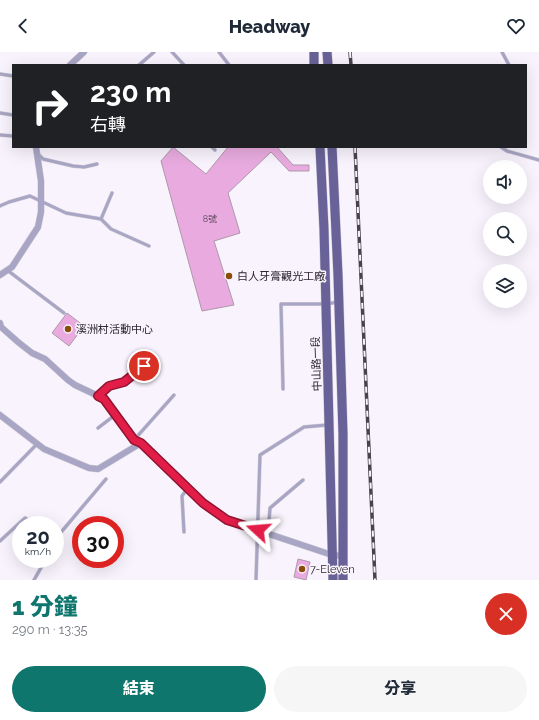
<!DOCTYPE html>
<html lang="zh-TW">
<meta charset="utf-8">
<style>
:root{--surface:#fff;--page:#f6f6f7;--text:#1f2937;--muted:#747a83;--accent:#0f766e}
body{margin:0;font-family:Raleway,"Noto Sans TC",sans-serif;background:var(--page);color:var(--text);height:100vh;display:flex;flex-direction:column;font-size:15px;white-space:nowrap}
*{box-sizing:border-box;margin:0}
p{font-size:13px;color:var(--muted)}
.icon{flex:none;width:22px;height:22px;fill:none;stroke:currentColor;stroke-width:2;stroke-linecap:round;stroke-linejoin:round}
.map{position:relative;height:528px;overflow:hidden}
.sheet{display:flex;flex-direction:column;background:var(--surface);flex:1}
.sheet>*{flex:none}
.top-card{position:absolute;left:12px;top:12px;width:515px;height:84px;border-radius:0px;box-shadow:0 4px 16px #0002;background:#202124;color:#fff;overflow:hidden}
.fabs{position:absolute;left:483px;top:108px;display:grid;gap:8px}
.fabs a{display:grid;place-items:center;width:44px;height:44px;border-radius:50%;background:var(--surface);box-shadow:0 4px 16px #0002;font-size:20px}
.speed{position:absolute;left:12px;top:464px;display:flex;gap:8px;font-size:20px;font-weight:700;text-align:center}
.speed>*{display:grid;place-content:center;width:52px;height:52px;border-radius:50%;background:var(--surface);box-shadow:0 4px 16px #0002;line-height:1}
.speed small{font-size:10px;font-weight:400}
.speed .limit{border:6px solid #d22;background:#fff;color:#111}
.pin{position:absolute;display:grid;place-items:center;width:34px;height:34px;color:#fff;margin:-17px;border:2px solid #fff;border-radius:50%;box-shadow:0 1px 4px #0007}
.me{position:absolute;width:44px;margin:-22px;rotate:289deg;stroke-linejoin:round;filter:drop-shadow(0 0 3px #0008)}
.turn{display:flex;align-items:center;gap:14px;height:84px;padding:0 12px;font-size:18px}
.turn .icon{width:52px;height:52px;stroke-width:2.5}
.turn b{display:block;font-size:28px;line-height:34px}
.round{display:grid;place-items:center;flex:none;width:42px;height:42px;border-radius:21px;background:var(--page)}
.head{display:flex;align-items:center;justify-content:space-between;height:68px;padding:0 12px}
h1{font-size:24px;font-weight:800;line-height:30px;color:var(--accent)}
.primary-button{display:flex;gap:8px;margin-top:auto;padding:8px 12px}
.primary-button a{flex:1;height:46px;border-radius:24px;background:var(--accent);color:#fff;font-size:16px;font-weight:800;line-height:46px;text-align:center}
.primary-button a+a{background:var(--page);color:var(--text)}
header{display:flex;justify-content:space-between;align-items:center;height:52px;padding:0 12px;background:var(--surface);font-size:18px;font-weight:800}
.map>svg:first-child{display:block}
</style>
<header><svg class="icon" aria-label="back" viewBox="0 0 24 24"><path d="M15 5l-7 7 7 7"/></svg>Headway<svg class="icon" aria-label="heart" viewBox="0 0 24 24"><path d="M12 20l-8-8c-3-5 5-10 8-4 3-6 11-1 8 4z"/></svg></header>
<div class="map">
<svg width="539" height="528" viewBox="0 0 539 528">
<rect width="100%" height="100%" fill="#f9f3fd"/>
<!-- building -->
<g fill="#e9abdf" stroke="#ae97aa">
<polygon points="173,95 206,122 228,95 277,95 293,113 309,113 309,119 289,119 271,100 228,141 240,181 214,189 234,253 202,259 161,109"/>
<polygon points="67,261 84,274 69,294 52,281"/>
<polygon points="298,507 310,510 306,528 294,525"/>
</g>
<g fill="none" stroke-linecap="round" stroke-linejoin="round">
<defs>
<g id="lane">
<polyline points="172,0 184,13"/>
<polyline points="219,0 229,13"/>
<polyline points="502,0 509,13"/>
<polyline points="139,13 154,0"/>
<polyline points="0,22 13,24"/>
<polyline points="0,61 13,63"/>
<polyline points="0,83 13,84"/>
<polyline points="212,95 215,98"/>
<polyline points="501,95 507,99 539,108"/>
<polyline points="39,103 43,107 73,114 84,115 97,112"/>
<polyline points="0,154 9,150 30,144 66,161 101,167 111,177 149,194"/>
<polyline points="101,167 112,141"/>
<polyline points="7,218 64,261"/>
<polyline points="283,337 281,252 326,252 338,250"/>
<polyline points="98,344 109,335 124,330 144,315"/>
<polyline points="98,376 115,363"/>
<polyline points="134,388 174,343"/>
<polyline points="0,430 37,392"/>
<polyline points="184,480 182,444 187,437"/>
<polyline points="268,482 270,456 303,428"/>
<polyline points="0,489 25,466 37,473"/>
<polyline points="55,489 57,485 106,427"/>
<polyline points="34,528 46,507"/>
<polyline points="256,528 260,403 304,375 327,373"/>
</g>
<g id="street">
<polyline points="70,13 84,0"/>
<polyline points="0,223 12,215 38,175 41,160 41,129 36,95"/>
<polyline points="0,271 1,275 18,290 32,301 45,307 68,328 75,333 92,341 104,347 134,388 141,391 203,451 227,468 332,503 343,504"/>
<polyline points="0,363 44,397 89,416 98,417 141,391"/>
</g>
<g id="primary">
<polyline points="314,0 314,13"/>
<polyline points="327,0 328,13"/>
<polyline points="320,95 324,177 333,528"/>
<polyline points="332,95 338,223 343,382 343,528"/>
</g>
</defs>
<!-- lane casing -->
<use href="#lane" stroke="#d4ced8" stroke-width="4"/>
<!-- street casing -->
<use href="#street" stroke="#d4ced8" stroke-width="7"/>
<!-- primary casing -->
<use href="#primary" stroke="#d4ced8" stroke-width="10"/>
<!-- lane -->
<use href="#lane" stroke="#a8a6c4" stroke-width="3"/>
<!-- street -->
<use href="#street" stroke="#a8a6c4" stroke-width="6"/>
<!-- primary -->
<use href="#primary" stroke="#696298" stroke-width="9"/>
<defs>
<g id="rail">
<polyline points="350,0 351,13"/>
<polyline points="355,95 375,528"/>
</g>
</defs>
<!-- rail casing -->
<use href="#rail" stroke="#48424c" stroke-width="3.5"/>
<!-- rail -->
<use href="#rail" stroke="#f9f3fd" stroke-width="2" stroke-dasharray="6" stroke-linecap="butt"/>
</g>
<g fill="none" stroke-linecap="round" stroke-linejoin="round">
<defs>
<polyline id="route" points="144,314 124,330 109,334 98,344 104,347 134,388 141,391 203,451 227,468 258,478"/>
</defs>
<!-- route casing -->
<use href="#route" stroke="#92132f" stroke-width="10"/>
<!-- route -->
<use href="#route" stroke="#e11d48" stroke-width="7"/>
</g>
<!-- markers -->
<g fill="#894c0c" stroke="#f9f3fd" stroke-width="1.5">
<circle cx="229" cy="224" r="4"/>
<circle cx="68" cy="277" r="4"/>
<circle cx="302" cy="517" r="4"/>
</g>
<g text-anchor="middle" stroke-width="3" stroke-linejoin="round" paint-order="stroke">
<!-- number labels -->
<g font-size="9" fill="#5b475c">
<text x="210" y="170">8號</text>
</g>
<!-- poi labels -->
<g font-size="11" fill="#2c2630" stroke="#f9f3fd" text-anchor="start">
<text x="237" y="228">白人牙膏觀光工廠</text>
<text x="76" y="281">溪洲村活動中心</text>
<text x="310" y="521">7-Eleven</text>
</g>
<!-- street labels -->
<g font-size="11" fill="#2c2630" stroke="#f9f3fd">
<text transform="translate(316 312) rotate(-92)" y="4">中山路一段</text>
</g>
</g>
</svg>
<div class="fabs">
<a><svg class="icon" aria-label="sound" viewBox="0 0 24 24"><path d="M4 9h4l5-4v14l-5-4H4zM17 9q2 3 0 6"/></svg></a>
<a><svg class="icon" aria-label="search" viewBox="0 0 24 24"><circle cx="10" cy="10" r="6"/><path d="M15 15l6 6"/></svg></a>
<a><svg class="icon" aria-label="layers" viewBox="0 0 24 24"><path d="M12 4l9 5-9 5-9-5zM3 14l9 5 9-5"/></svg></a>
</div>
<div class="speed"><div>20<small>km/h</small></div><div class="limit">30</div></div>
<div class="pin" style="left:144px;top:314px;background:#d93025"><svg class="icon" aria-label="arrive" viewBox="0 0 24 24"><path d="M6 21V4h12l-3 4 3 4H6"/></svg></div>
<svg class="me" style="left:258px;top:478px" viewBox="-20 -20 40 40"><path d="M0-17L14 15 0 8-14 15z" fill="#e11d48" stroke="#fff" stroke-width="4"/></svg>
<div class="top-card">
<div class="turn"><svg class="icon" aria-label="right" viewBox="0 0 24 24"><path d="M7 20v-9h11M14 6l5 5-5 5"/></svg><div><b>230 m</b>右轉</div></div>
</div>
</div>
<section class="sheet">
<div class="head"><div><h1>1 分鐘</h1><p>290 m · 13:35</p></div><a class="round" style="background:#d93025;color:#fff"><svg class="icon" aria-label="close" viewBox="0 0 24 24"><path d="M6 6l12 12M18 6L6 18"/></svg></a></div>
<div class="primary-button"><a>結束</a><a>分享</a></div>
</section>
